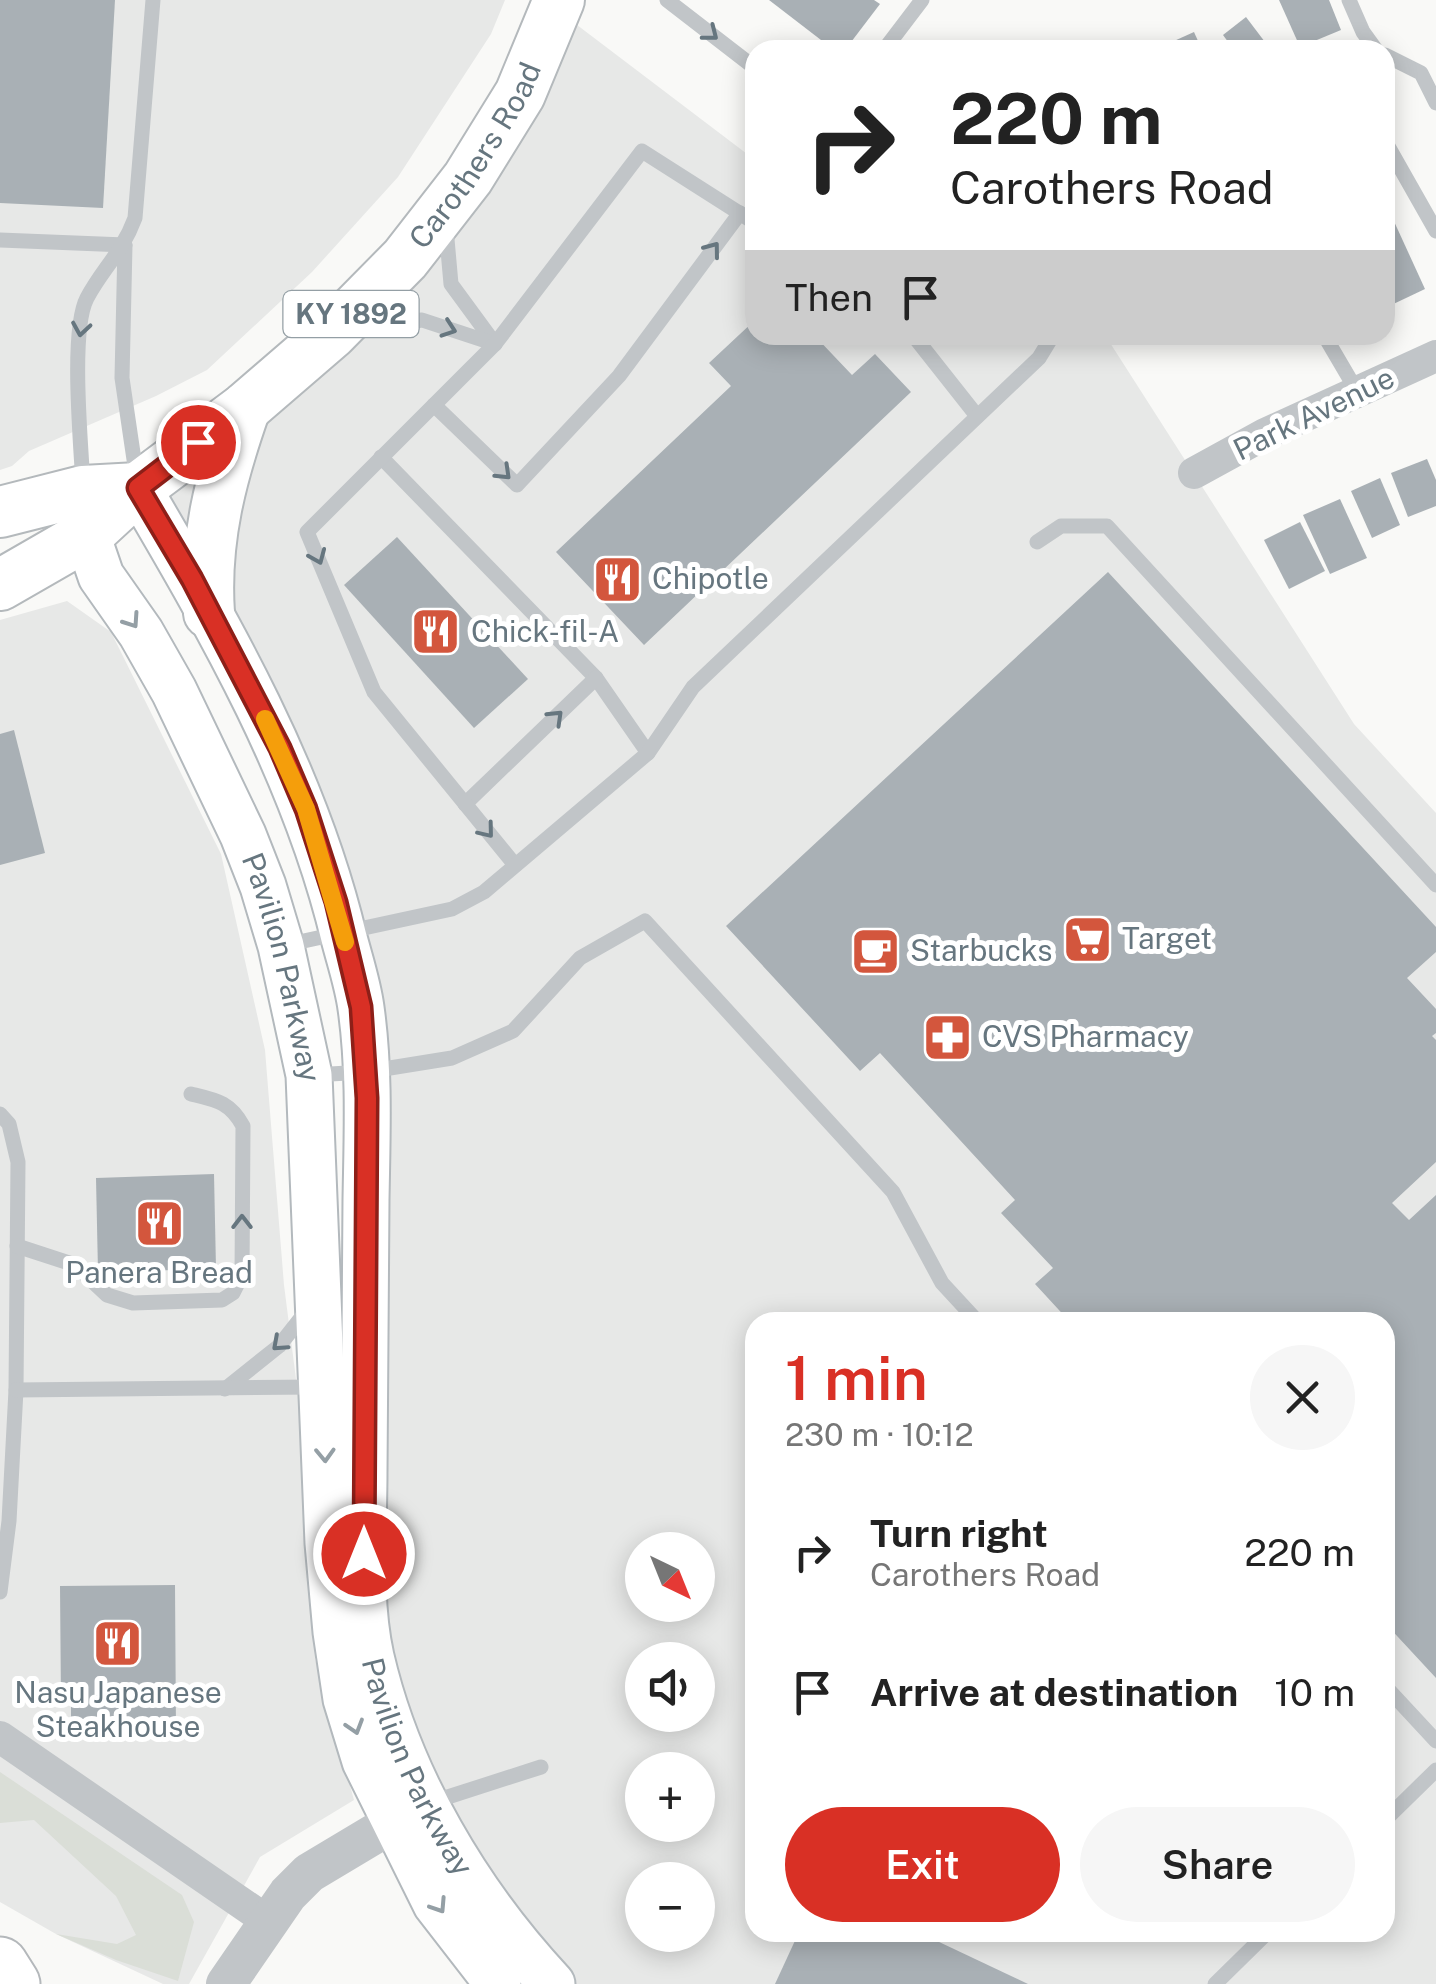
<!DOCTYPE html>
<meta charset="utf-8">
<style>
:root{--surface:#fff;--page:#f6f6f6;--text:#222;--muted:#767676;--accent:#d93025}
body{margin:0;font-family:"Public Sans",sans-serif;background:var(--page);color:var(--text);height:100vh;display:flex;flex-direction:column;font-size:38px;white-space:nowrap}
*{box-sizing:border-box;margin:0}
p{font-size:32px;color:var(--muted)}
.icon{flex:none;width:55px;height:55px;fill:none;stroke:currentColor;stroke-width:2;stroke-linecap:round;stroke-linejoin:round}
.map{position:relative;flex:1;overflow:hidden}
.sheet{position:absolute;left:745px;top:1312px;width:650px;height:630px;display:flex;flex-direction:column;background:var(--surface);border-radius:30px;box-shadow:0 5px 25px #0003}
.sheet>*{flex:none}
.banner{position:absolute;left:745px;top:40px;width:650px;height:305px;border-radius:30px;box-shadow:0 5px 25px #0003;background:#fff;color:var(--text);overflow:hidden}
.needle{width:65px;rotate:137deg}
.fabs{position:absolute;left:625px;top:1532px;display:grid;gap:20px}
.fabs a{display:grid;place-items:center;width:90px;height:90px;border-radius:50%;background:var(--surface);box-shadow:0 5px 25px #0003;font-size:50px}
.pin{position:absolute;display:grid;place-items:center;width:85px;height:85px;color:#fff;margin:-42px;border:5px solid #fff;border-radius:50%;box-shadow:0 2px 10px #0007}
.me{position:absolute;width:110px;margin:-55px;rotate:0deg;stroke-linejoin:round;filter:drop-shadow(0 0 8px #0008)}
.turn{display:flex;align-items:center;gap:35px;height:210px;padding:0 40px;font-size:45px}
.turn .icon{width:130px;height:130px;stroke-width:2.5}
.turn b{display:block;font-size:70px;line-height:85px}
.then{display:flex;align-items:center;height:95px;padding:0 40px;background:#0003;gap:20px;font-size:38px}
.round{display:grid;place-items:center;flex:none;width:105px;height:105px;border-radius:52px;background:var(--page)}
.headline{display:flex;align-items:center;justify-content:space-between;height:170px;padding:0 40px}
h1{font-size:60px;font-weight:600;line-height:75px;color:var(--accent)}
.action{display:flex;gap:20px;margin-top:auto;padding:20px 40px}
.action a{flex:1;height:115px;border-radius:60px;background:var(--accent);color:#fff;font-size:40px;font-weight:600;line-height:115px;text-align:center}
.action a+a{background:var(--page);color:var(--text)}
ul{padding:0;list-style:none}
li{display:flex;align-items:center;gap:30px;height:140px;padding:0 40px}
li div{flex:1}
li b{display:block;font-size:38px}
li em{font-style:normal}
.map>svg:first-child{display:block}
</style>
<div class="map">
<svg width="1436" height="1984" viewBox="0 0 1436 1984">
<rect width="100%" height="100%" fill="#f9f9f7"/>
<!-- built -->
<g fill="#e7e8e7" fill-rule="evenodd">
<polygon points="0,0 505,0 491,34 398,177 312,272 207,370 156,396 29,451 12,466 0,470"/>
<path d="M556,9L755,160V335H1105L1354,724L1436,813V1984H552L388,1716L367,1098L336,902L138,488L332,333ZM755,1322H1385V1932H755ZM642,1550H698V1605H642ZM642,1660H698V1715H642ZM642,1770H698V1825H642ZM642,1880H698V1935H642Z"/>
<polygon points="67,601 111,632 221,854 265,1050 284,1285 310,1489 315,1659 354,1800 260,1857 189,1984 163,1984 56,1934 0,1902 0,620"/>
</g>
<!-- green -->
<polygon fill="#daded7" points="0,1772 182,1895 194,1922 178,1981 116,1960 56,1934 117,1944 136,1935 116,1896 34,1820 0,1823"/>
<!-- building -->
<g fill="#a9b0b5">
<polygon points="0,0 115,0 103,208 0,203"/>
<polygon points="769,0 874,0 880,4 845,50 834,50"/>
<polygon points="1279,0 1329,0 1341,30 1300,47"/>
<polygon points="1246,17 1271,50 1234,50 1223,35"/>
<polygon points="1194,32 1202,50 1154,50"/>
<polygon points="1392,217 1425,289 1385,308 1385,220"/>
<polygon points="755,320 755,335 814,335 852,375 875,354 911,392 644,645 556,552 731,386 709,363"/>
<polygon points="1427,459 1436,480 1436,506 1408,517 1391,473"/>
<polygon points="1380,478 1400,525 1372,538 1351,491"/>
<polygon points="1340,499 1367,558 1330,574 1303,515"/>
<polygon points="1300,522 1325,571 1289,589 1264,540"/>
<polygon points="397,537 528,679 474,728 344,585"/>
<polygon points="1108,572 1436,927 1436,952 1407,978 1436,1009 1436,1033 1432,1036 1436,1040 1436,1162 1392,1203 1409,1220 1436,1195 1436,1678 1385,1623 1385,1322 1070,1322 1035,1284 1053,1268 1001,1213 1015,1200 880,1053 860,1071 726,926"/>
<polygon points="14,730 45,853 0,865 0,734"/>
<polygon points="214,1174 216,1269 98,1272 96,1178"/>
<polygon points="175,1585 176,1734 118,1735 118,1719 71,1719 71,1702 61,1703 60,1586"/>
<polygon points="799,1932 918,1932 1028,1984 775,1984"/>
</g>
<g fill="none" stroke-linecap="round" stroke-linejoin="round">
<defs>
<g id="secondary">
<path id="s1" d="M138,488C222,631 305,775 344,938C350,961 358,985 361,1008C370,1071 367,1137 366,1200C366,1291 365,1382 364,1473C364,1533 358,1599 371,1657C399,1778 468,1894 552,1984"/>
<path id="s2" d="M84,498L87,535L101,576L141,633L174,691L243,835L263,886L281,946L309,1075L328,1543L336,1632L346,1699L365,1761L436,1904L498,1984"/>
</g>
<g id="primary">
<polyline points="0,512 83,491 138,488"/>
<path id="s3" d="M0,585L87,535L138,488L245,408L332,333L405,259L468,178L520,94L559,0"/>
<path d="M209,613C204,540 221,476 245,408"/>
</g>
<polyline id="motorway" points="0,1965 12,1984"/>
</defs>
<!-- secondary casing -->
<use href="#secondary" stroke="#b3b9bd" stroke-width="49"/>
<!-- primary casing -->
<use href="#primary" stroke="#b4b9bc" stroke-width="54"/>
<!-- motorway casing -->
<use href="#motorway" stroke="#b4b8bb" stroke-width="59"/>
<!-- service -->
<g stroke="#c1c5c8" stroke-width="15">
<polyline points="667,0 755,68"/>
<polyline points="1349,0 1363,32 1376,50"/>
<polyline points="884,50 922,0"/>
<polyline points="1385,55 1421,73 1436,103"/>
<polyline points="1385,141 1436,231"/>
<polyline points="446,228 451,284 495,344"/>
<polyline points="0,240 125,245"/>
<polyline points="125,245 122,378 137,480"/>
<polyline points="353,330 422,320 495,344"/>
<polyline points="913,335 977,416"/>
<polyline points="1324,335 1358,393"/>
<polyline points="434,405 517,485 619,376 740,213"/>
<polyline points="381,457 596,678 648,753"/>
<path d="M83,485C81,444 70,330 87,298C103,268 122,253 135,218L153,0"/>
<polyline points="1037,542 1061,526 1107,526 1436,885"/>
<polyline points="465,804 596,678"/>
<polyline points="515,865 374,692 307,532 495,344 642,151 755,223"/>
<polyline points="285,945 452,909 484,892 648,753 693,687 1039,358 1053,335"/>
<polyline points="313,1075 365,1072 452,1058 513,1031 580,958 645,921 893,1192 942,1283 978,1322"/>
<polyline points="0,1114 9,1124 18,1162 16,1390 9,1521 0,1592"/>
<path d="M17,1246L75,1265L107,1295L133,1303L222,1300L233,1293L242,1275L243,1126C230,1102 216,1100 191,1094"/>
<polyline points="225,1389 279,1346 305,1313"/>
<polyline points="16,1390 316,1387"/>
<polyline points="1385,1686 1436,1741"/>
<polyline points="429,1803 541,1767"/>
<polyline points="1385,1820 1436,1770"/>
<polyline points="1215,1984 1268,1932"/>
</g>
<!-- minor -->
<g stroke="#c1c5c8" stroke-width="32">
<polyline points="1194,473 1265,434 1436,356"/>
<polyline points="0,1737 269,1922"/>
</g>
<!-- tertiary -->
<polyline stroke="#c1c5c8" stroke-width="40" points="226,1984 288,1894 309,1873 421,1806"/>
<!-- secondary -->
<use href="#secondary" stroke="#fff" stroke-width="45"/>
<!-- primary -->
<use href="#primary" stroke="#fff" stroke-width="50"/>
<!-- motorway -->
<use href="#motorway" stroke="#fff" stroke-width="55"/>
</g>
<!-- one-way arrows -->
<defs><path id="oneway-chevron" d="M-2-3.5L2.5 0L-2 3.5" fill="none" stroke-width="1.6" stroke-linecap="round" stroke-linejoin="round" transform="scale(2.5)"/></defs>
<g stroke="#66767f">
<use href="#oneway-chevron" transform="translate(711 34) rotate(38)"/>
<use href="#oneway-chevron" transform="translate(713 249) rotate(-53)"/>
<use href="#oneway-chevron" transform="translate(81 329) rotate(99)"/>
<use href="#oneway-chevron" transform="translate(449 329) rotate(19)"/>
<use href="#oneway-chevron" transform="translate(504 473) rotate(44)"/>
<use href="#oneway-chevron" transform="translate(318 557) rotate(67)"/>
<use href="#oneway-chevron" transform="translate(556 717) rotate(-44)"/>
<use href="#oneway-chevron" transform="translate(487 831) rotate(51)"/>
<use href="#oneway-chevron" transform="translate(242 1222) rotate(-90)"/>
<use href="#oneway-chevron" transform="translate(279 1344) rotate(138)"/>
</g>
<g stroke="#949fa5">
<use href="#oneway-chevron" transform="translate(132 621) rotate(56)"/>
<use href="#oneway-chevron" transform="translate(325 1455) rotate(88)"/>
<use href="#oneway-chevron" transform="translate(355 1727) rotate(73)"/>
<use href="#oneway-chevron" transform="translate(439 1906) rotate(57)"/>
</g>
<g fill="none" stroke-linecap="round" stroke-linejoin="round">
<defs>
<polyline id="route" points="198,442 138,488 192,579 280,748 306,809 336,902 361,1007 367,1098 364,1554"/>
</defs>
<!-- route casing -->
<use href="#route" stroke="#8d1f18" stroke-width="25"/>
<!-- route -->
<use href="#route" stroke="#d93025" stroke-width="18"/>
<!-- slow -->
<polyline stroke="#f59e0b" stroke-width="18" points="265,719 306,809 345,942"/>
</g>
<!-- icons -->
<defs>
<symbol id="restaurant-square" viewBox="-11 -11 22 22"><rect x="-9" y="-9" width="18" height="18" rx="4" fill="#d3563d" stroke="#fff"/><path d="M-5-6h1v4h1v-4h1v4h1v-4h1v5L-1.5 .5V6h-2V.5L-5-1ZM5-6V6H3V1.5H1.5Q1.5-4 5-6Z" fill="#fff"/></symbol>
<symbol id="supermarket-square" viewBox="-11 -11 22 22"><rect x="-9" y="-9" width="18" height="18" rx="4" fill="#d3563d" stroke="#fff"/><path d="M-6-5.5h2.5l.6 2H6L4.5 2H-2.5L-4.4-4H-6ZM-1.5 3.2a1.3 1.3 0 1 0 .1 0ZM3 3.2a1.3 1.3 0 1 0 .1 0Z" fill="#fff"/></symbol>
<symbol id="cafe-square" viewBox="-11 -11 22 22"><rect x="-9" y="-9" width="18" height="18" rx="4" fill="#d3563d" stroke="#fff"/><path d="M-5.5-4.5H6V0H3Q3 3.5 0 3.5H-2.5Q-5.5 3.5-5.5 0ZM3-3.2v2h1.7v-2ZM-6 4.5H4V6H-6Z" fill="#fff"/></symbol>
<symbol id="pharmacy-square" viewBox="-11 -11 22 22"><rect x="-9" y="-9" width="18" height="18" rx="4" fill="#d3563d" stroke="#fff"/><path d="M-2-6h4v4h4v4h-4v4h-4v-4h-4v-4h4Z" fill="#fff"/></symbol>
</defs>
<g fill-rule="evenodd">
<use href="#restaurant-square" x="590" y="552" width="55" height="55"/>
<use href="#restaurant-square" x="408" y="604" width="55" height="55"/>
<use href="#supermarket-square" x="1060" y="912" width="55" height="55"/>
<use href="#cafe-square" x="848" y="924" width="55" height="55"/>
<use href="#pharmacy-square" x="920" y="1010" width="55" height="55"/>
<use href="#restaurant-square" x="132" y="1196" width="55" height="55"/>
<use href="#restaurant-square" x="90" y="1616" width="55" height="55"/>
</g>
<g text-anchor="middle" stroke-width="10" stroke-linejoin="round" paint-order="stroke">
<!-- shield labels -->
<rect fill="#fff" stroke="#949fa5" stroke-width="2.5" x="283.5" y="291" width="135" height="46" rx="8"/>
<g font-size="28" font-weight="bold" fill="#66767f">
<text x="351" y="324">KY 1892</text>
</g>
<!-- street labels -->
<g font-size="30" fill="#66767f" stroke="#fff">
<text dy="10" stroke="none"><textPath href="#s3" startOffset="648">Carothers Road</textPath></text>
<text transform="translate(1314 414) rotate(-26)" y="10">Park Avenue</text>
<text dy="10" stroke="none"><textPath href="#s2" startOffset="515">Pavilion Parkway</textPath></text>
<text dy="10" stroke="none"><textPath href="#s1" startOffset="1338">Pavilion Parkway</textPath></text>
</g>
<!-- poi labels -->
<g font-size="30" fill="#66767f" stroke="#fff" text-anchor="start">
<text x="652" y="589">Chipotle</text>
<text x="471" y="642">Chick-fil-A</text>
<text x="1122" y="949">Target</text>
<text x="910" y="961">Starbucks</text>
<text x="982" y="1047">CVS Pharmacy</text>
<text x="159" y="1283" text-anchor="middle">Panera Bread</text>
<text x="118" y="1703" text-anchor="middle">Nasu Japanese<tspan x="118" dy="34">Steakhouse</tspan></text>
</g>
</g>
</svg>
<div class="fabs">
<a><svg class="needle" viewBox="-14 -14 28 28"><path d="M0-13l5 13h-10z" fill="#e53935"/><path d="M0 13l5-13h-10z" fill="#767676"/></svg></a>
<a><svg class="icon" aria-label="sound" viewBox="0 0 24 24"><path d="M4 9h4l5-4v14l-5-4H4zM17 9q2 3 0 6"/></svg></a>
<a>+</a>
<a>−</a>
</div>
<div class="pin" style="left:198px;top:442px;background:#d93025"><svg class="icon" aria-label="arrive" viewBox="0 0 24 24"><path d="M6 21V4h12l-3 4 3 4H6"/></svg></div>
<svg class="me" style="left:364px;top:1554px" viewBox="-20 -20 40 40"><circle r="17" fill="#d93025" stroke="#fff" stroke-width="3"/><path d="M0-11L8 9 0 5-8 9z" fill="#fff"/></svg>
<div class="banner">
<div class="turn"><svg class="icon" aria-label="right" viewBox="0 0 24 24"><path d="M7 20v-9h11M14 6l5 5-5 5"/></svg><div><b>220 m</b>Carothers Road</div></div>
<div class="then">Then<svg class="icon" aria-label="arrive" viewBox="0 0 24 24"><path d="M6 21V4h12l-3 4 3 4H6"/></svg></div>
</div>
<section class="sheet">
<div class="headline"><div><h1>1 min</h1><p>230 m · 10:12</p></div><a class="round"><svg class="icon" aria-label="close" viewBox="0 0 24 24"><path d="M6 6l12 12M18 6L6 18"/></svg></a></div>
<ul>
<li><svg class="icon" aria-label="right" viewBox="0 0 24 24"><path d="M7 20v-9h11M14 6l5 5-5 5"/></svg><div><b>Turn right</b><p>Carothers Road</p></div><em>220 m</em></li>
<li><svg class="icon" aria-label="arrive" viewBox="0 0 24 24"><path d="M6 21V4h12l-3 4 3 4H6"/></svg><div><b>Arrive at destination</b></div><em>10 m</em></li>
</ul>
<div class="action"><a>Exit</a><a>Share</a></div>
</section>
</div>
